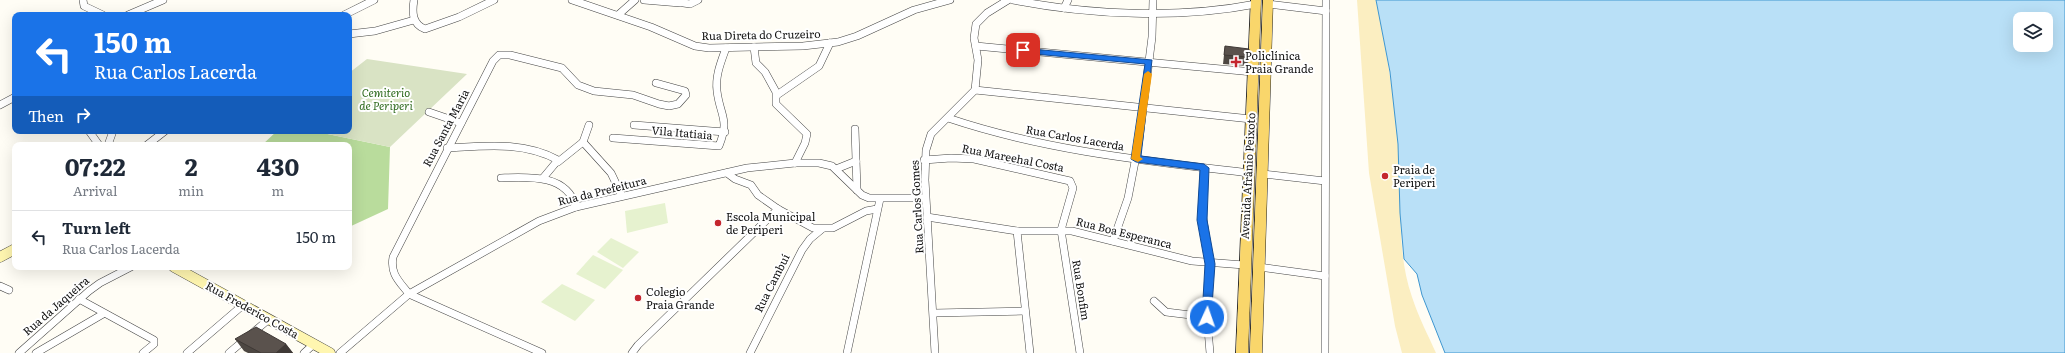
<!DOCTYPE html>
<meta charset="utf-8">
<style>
:root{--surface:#fff;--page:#f6f6f7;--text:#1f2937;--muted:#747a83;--line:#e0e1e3}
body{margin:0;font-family:Literata,serif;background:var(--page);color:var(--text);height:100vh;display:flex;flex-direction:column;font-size:15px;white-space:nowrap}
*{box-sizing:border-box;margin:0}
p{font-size:13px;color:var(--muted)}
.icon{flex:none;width:22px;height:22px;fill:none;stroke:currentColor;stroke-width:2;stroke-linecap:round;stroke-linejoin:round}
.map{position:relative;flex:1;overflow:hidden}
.panel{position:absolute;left:12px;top:142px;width:340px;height:128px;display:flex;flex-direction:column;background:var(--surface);border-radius:8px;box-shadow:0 4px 16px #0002}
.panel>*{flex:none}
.banner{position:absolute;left:12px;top:12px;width:340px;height:122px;border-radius:8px;box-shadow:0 4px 16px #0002;background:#1a73e8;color:#fff;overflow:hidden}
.fabs{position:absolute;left:2013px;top:12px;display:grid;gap:8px}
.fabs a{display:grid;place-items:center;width:40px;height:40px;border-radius:8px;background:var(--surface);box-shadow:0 4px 16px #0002;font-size:20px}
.pin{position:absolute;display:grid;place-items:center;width:34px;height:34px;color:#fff;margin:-17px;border-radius:8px;box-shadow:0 2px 6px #0006}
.me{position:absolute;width:44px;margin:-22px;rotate:3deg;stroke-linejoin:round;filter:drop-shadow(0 0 3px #0008)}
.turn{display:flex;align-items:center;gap:14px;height:84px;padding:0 16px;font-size:18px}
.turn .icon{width:52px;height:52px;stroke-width:2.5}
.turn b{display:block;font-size:28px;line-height:34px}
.then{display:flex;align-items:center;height:38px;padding:0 16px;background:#0003;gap:8px;font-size:15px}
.eta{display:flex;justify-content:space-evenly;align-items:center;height:68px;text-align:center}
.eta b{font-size:24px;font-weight:700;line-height:28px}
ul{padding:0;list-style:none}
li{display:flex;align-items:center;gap:12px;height:52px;padding:0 16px;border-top:1px solid var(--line)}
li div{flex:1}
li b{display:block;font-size:15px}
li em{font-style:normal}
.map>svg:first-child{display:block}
</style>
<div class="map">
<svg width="2065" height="353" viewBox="0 0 2065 353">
<rect width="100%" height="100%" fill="#fffdf5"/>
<!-- forest -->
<polygon fill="#b9dc9c" points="277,131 313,131 390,147 388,209 349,227 349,145 262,145"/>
<!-- sand -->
<path fill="#fbeec1" d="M1357,0H1376C1386,47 1394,95 1398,144C1403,195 1395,248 1412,297C1418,316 1428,335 1436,353H1402L1395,326L1369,173Z"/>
<!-- cemetery -->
<polygon fill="#d9e3c4" points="367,59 467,74 390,147 313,131 349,131 349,73"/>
<!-- pitch -->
<g fill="#e6f2cf">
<polygon points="665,203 668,223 627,233 625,211"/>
<polygon points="611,238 639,252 623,268 597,252"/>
<polygon points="593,255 623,270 605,289 576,274"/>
<polygon points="562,284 595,300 575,321 541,302"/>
</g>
<!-- water -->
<path fill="#b9e0f7" stroke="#3f96cf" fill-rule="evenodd" d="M1376,0H2065V353H1445L1422,295L1417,274L1404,259L1400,213L1398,144L1390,72ZM2020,19H2046V45H2020Z"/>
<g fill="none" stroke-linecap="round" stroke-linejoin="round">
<defs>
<g id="street">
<polyline points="83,0 84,6 103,15"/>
<path d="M414,0C412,12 412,24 425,29L459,17L494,0"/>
<polyline points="572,0 651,27 695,46 709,48 803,46 838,42 857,36 914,10 950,0"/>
<polyline points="644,0 680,3"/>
<path d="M1013,0C1090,15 1179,19 1256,4"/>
<polyline points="677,2 690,4 698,0"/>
<polyline points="1268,4 1326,11"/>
<polyline points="1064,8 1068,0"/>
<polyline points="128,15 163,0"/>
<polyline points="344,15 374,0"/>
<polyline points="618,15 635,0"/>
<polyline points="349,34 375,31 414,20"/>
<polyline points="976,46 1253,72"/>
<polyline points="754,47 756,63 765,72 776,92 776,104 807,134 805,143 795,163"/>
<polyline points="975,90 1251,119"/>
<polyline points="777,95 819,66 830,43"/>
<polyline points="0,105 15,97"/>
<polyline points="429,112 461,123"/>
<path d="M948,118C1046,151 1147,161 1249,173"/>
<polyline points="634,125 725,132"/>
<polyline points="855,129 857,190"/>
<polyline points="89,131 99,145"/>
<path d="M613,138L719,146C730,119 720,116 717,91C715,76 721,62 726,48"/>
<polyline points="583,142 611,173 622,196"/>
<polyline points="108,145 113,131"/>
<polyline points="147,145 165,131"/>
<path d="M447,148C485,146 523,141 558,160L543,178"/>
<polyline points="924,160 951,158 974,159 1070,181 1073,188 1061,230 1080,353"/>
<polyline points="558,162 583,142 589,125"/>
<polyline points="1204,168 1202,211 1210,264 1207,317 1210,353"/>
<polyline points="836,169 856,161"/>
<polyline points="727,173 735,179 751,185 758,195 778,209 813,228 833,228 866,211 877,209"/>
<polyline points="1263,174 1325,181"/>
<path d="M501,178C529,177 567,174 576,207"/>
<polyline points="927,217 1017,231 1072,231 1192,261 1244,265"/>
<polyline points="1017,231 1030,353"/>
<polyline points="1113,241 1128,198 1139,141 1152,37 1153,0"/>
<polyline points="1259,267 1325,276"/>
<polyline points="0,286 9,290"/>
<polyline points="79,299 154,340 154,344 143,353"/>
<polyline points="1154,301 1166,312 1207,317"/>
<polyline points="934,313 1025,311"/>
<polyline points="19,353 89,291 100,283 131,267"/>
<polyline points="36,353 103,314"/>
<polyline points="187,353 243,305"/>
<polyline points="229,353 269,319"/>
<polyline points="304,353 314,344"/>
<polyline points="340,353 409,294 539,221 576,207 747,168 795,163 819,163 832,166 862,195 869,198 925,198"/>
<path d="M542,353L409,294C399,281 390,274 393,257L493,61L499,55H510L562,68L578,85L594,91L633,95L659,104L669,106L678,104L686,95L685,91L656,83"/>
<polyline points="632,353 638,345 778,209"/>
<polyline points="750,353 802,250 810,239 822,229"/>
<polyline points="847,353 880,199"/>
<polyline points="935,353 925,180 926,150 931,134 975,90 978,60 974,38 976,24 987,13 1008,0"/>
<polyline points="1325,353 1326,0"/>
</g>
<g id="secondary">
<polyline points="0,257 15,249"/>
<polyline points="174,267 330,353"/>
</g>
<g id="primary">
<polygon points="1251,0 1261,0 1248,353 1236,353"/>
<polygon points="1263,0 1273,0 1262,353 1250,353"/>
</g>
</defs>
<!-- street casing -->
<use href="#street" stroke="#444" stroke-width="8"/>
<!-- secondary casing -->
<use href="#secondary" stroke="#333" stroke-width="11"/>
<!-- primary casing -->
<use href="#primary" stroke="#222" stroke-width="1"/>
<!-- street -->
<use href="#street" stroke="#fff" stroke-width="7"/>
<!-- secondary -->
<use href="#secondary" stroke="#fff6b0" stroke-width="10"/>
<!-- primary -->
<use href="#primary" fill="#f9d66b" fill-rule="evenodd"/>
</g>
<!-- wall -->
<g fill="#4d4742">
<polygon points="1225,46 1248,57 1247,66 1223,64"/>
<polygon points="235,339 286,344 293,353 248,353 244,351"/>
</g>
<!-- shaded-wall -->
<polygon fill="#3f3936" points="286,344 293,353 276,353"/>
<!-- building -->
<g fill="#5a524d" stroke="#3f3936">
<polygon points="1225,46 1249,49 1248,57 1224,55"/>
<polygon points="256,327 286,344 276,353 261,353 235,339"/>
</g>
<!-- route -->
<polygon fill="#1a73e8" stroke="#114b97" points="1021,48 1152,60 1141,156 1204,164 1209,168 1207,220 1215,264 1211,320 1207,321 1202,317 1205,264 1197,220 1200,170 1136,162 1131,159 1145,64 1023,53 1021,52"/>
<!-- slow -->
<polygon fill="#f59e0b" points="1148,71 1152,74 1140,157 1143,159 1138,162 1131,159 1144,74"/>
<!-- markers -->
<g fill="#c4262e" stroke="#fff" stroke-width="1.5">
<path d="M1234 56h4v4h4v4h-4v4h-4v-4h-4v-4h4z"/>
<circle cx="1385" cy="176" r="4"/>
<circle cx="718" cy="223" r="4"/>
<circle cx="638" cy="298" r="4"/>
</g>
<g text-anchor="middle" stroke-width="4" stroke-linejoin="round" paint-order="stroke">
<!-- street labels -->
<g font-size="11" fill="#111" stroke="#fff">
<text transform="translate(761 35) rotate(-1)" y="4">Rua Direta do Cruzeiro</text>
<text transform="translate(446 128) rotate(-62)" y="4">Rua Santa Maria</text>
<text transform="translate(682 133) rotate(5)" y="4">Vila Itatiaia</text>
<text transform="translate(1075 138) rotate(10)" y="4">Rua Carlos Lacerda</text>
<text transform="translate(1013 158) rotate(11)" y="4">Rua Mareehal Costa</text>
<text transform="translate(1248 176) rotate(-87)" y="4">Avenida Afrânio Peixoto</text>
<text transform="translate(602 191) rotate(-14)" y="4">Rua da Prefeitura</text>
<text transform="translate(917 207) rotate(-93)" y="4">Rua Carlos Gomes</text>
<text transform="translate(1124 233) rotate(14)" y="4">Rua Boa Esperanca</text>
<text transform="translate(772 283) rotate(-63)" y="4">Rua Cambuí</text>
<text transform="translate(1081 290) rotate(81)" y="4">Rua Bonfim</text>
<text transform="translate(56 306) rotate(-41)" y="4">Rua da Jaqueira</text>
<text transform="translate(252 310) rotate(29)" y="4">Rua Frederico Costa</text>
</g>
<!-- poi labels -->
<g font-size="11" fill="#111" stroke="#fff" text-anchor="start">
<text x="1245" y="60">Policlínica<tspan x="1245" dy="13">Praia Grande</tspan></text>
<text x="1393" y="174">Praia de<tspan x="1393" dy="13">Periperi</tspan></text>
<text x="726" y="221">Escola Municipal<tspan x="726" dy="13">de Periperi</tspan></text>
<text x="646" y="296">Colegio<tspan x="646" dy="13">Praia Grande</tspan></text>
</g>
<!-- park labels -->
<g font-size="11" font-style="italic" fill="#2f6b1f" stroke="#fff">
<text x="386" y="97">Cemiterio<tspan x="386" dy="13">de Periperi</tspan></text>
</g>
</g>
</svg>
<div class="fabs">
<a><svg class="icon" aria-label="layers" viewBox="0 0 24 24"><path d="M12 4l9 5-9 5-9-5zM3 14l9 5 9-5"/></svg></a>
</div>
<div class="pin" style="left:1023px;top:50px;background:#d93025"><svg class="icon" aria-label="arrive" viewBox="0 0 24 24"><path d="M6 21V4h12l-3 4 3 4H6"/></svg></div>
<svg class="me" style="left:1207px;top:317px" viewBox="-20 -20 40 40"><circle r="17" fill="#1a73e8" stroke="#fff" stroke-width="3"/><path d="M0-11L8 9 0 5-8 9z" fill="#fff"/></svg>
<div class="banner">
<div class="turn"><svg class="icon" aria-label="left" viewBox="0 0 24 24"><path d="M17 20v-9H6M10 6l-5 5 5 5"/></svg><div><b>150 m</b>Rua Carlos Lacerda</div></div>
<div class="then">Then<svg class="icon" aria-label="right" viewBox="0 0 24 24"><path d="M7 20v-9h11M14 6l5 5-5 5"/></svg></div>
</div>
<section class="panel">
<div class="eta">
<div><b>07:22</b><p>Arrival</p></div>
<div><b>2</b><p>min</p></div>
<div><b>430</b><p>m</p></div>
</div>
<ul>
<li><svg class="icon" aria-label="left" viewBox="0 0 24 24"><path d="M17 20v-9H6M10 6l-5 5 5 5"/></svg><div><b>Turn left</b><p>Rua Carlos Lacerda</p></div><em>150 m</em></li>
</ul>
</section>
</div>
